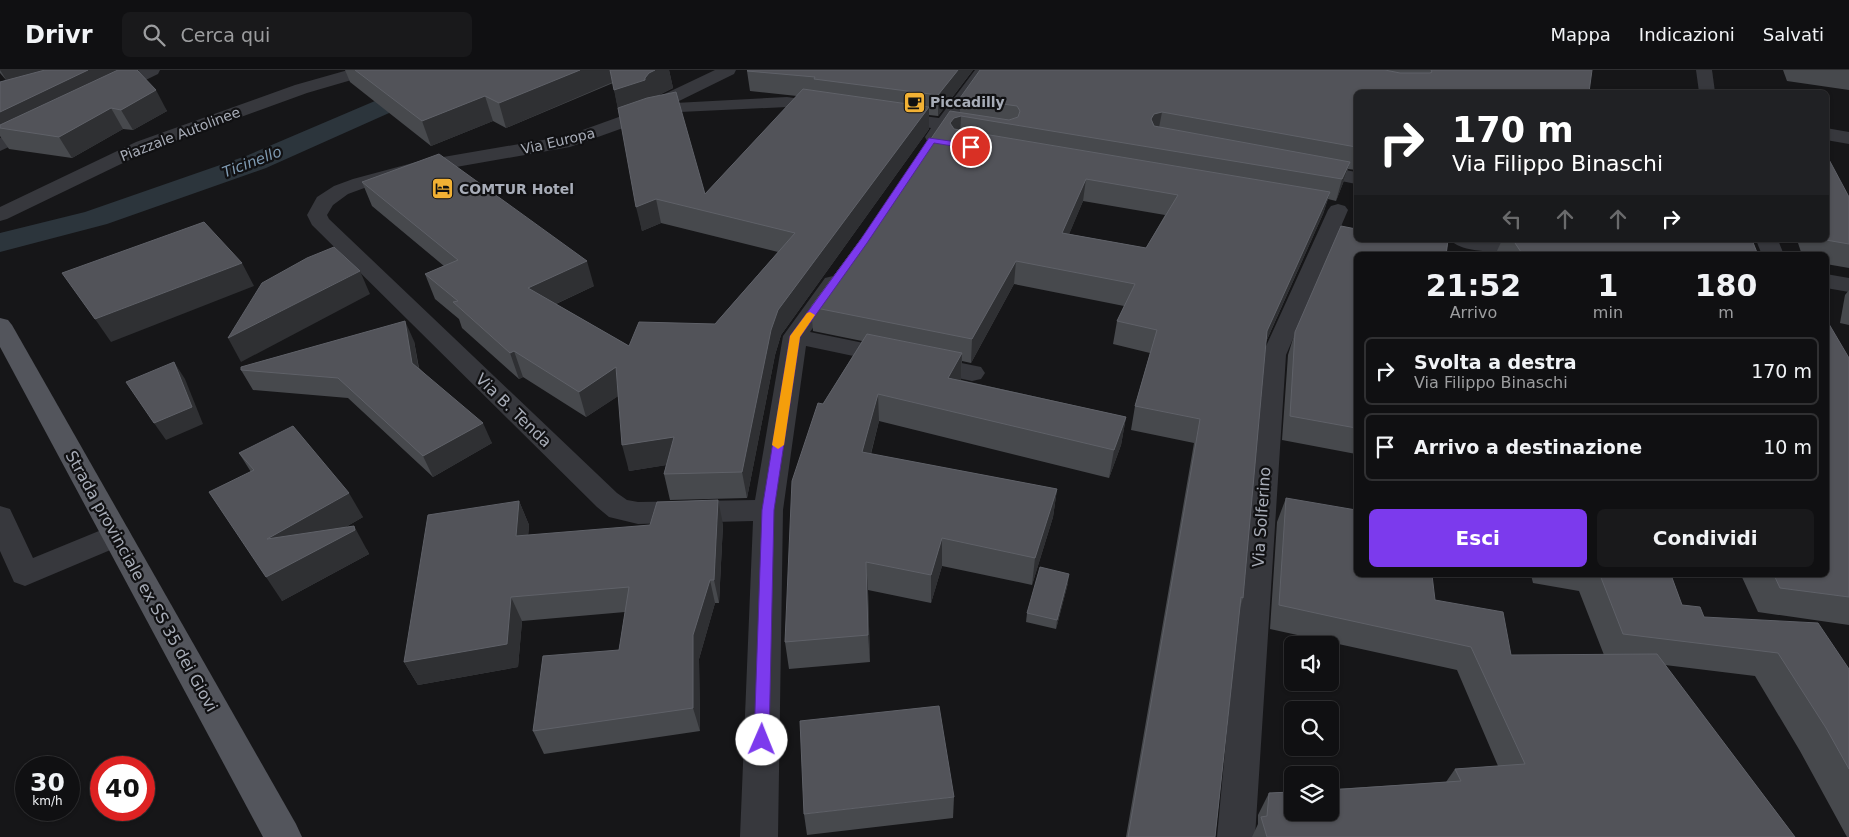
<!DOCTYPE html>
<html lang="it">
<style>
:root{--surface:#101012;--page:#19191b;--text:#f1f3f6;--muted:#9c9d9f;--line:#303032;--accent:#7c3aed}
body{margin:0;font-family:"DejaVu Sans",sans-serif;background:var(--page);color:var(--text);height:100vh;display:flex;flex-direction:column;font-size:19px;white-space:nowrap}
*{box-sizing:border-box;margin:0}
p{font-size:16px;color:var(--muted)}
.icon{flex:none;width:28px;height:28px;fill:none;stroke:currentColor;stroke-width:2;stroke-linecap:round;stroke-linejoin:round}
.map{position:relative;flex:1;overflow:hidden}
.panel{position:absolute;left:1354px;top:182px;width:475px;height:325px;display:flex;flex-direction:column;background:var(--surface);border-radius:8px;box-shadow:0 1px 4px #0004,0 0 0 1px var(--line)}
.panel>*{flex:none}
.banner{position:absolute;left:1354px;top:20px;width:475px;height:152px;border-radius:8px;box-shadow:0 1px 4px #0004,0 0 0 1px var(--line);background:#202124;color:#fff;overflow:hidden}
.buttons{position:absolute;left:1284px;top:566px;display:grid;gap:10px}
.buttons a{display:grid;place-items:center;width:55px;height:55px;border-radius:8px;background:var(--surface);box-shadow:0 1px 4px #0004,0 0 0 1px var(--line);font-size:25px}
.speed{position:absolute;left:15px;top:686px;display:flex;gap:10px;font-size:25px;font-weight:700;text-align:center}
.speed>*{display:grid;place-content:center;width:65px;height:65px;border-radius:50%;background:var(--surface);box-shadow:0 1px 4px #0004,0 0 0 1px var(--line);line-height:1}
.speed small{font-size:12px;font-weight:400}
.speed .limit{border:8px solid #d22;background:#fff;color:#111}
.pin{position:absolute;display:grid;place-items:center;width:42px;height:42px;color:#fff;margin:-21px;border:2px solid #fff;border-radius:50%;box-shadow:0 1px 5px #0007}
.me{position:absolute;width:55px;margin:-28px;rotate:1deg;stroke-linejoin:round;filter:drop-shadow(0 0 4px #0008)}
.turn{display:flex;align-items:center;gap:18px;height:105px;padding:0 15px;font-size:22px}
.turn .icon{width:65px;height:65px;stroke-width:2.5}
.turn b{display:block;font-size:35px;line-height:42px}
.lanes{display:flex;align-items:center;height:48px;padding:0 15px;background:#0003;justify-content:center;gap:25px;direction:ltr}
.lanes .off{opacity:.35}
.eta{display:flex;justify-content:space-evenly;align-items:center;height:85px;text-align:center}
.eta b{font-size:30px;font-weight:700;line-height:35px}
.action{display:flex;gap:10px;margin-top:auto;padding:10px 15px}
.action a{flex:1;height:58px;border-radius:8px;background:var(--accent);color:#fff;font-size:20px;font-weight:700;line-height:58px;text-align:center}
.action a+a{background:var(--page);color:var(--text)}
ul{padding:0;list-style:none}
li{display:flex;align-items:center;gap:15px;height:68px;margin:0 10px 8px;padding:0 5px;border:2px solid var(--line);border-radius:8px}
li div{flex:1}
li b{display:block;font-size:19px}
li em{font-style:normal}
header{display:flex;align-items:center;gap:30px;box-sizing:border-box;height:70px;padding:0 25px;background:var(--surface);border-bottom:1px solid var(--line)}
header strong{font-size:24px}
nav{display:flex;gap:28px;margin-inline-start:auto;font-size:18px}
.search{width:350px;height:45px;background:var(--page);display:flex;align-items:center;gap:12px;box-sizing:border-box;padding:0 18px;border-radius:8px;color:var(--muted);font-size:19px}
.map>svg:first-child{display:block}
</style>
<header>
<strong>Drivr</strong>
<div class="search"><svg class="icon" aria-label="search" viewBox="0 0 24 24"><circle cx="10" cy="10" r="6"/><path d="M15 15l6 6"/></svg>Cerca qui</div>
<nav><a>Mappa</a><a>Indicazioni</a><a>Salvati</a></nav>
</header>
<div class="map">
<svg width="1849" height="767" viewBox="0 0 1849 767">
<rect width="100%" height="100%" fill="#161618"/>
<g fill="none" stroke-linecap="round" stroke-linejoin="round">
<!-- canal -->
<polygon fill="#2c353c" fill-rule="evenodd" points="472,0 511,0 508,5 407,35 266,98 107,154 0,182 0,163 85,142 246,86 389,25"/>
<!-- minor -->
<g fill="#37383d" fill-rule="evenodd">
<polygon points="139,0 160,0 158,4 115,25 109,26 103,25 100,21 103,17"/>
<polygon points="348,0 374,0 372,4 307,23 150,80 7,149 0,151 0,137 136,72 295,15"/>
<polygon points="715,0 736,0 734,4 675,33 787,27 827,33 833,34 836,38 833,42 827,43 787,37 680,42 651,48 570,77 422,103 367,117 348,124 333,135 327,145 329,149 617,423 627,430 638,432 755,430 783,266 825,208 833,206 841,208 844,213 810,262 981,297 985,303 981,309 972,311 806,276 783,440 778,767 740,767 753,451 638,454 609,447 597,437 312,155 307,145 317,127 334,116 353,109 420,91 566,66 641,39 653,36 651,33 654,29"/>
<path d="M975,0H992L956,50L985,55L987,59L985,63L978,65L948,60C942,69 939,74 927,71L925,67L931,58L886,51L883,47L886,43L892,42L939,48Z"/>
<polygon points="1696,0 1712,0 1715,22 1699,22"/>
<polygon points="39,50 46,52 48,56 46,60 0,81 0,68"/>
<polygon points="1826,58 1849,62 1849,74 1826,70"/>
<polygon points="1309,93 1356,102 1356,114 1302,103 1299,99 1302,95"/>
<polygon points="1338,134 1345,136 1348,140 1286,285 1255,767 1217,767 1262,285 1328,140 1331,136"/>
<path d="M1451,170H1544L1549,175L1546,180L1538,182C1519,181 1462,186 1451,170Z"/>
<polygon points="1756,170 1778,170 1784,185 1762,185"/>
<polygon points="1826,204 1849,208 1849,222 1826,218"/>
<polygon points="0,436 10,439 33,488 116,454 127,457 131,465 127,473 25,516 14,512 0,481"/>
</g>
<!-- major -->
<polygon fill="#53555c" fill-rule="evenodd" points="0,248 8,250 12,255 296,754 302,767 263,767 0,277"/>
</g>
<!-- wall -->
<g fill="#47494d" fill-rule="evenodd">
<polygon points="0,0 137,0 167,41 133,60 123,59 72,88 9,79 0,66 0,12 6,10 0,3"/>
<polygon points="345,0 669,0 673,18 657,26 705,124 797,26 750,21 747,1 973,0 938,46 929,45 929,59 781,265 775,285 747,428 670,430 664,404 666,395 629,401 618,326 586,347 523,307 519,309 462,258 459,249 435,229 425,204 444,196 372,136 362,112 594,216 556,234 629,276 715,254 778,182 661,153 642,161 613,13 506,58 493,51 431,76 350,12"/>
<path d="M980,0H1592L1356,22V100L1348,99L1343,113L1336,131L1328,129L1323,144L1266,272L1243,528L1240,538L1215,767H1126L1194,373L1131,360L1135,336L1150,283L1113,274L1117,251L1124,236L1014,214L971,293L962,291L961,310L1126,347L1121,375L1109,408L879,351L871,384L1057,419L1053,447L1032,515L942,496L931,533L868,520L870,592L789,599L785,572L823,334L862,271L813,261L811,237L960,42V28ZM1083,131L1165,145L1146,178L1069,164Z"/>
<polygon points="1783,0 1849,0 1849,20 1787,11"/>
<polygon points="1849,127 1849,198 1826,194 1826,185 1802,185 1797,170 1826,170"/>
<polygon points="1341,156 1356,159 1356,170 1411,170 1418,171 1418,170 1448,170 1446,185 1356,185 1356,384 1282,370 1288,285 1295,262"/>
<polygon points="1502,170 1513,170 1758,185 1497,185 1496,183"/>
<polygon points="1849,220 1849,255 1840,253 1845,225"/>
<polygon points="414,271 419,298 492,373 433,407 348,328 253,320 241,300"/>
<polygon points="1849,288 1849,555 1758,542 1741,505 1826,505"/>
<polygon points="239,383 363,447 344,458 367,480 369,484 282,531 251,402"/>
<polygon points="1286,428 1435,530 1511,585 1604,585 1579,521 1533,513 1531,505 1671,505 1682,535 1704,547 1849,599 1849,767 1847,767 1800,681 1755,606 1665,595 1795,767 1252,767 1258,754 1258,745 1269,723 1446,712 1455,699 1498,696 1457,600 1270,559 1277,452"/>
<polygon points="519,431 529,455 528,466 723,454 719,533 715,533 699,589 700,661 544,684 533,661 619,580 625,542 522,551 518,597 418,615 404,592"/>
<polygon points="1068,513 1056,559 1026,552 1027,543"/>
<polygon points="954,727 953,748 807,765 804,744"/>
</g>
<!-- shaded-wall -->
<g fill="#2f3033">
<polygon points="0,0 67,0 10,16"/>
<polygon points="88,0 129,0 0,58 0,42"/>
<polygon points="580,0 611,0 613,12 506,58 499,33"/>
<polygon points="655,0 669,0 673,18 619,45 614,20"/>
<polygon points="958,0 973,0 938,46 938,25"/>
<polygon points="156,20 167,41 133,60 121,40"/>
<polygon points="485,26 493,51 431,76 422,51"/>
<polygon points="929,37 929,59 781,265 775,285 747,428 742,402 771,260 778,240"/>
<polygon points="111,38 123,59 72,88 59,67"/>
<polygon points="1162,42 1158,63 1151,49 1154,44"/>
<polygon points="961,46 960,67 953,69 950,53 954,48"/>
<polygon points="1350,92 1343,113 1336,131 1342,109"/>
<polygon points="1086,109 1083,131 1060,186 1062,163"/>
<polygon points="1330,122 1323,144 1260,285 1267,261"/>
<polygon points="656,129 661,153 642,161 636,137"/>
<polygon points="587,191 594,216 536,243 528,218"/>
<polygon points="1016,191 1014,214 971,293 972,269"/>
<polygon points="242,193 254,216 111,272 95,249"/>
<polygon points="360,201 370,224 241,292 228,268"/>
<polygon points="405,251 414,271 421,313 412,293"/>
<polygon points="514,281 523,307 519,309 510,283"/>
<polygon points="962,283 961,311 948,308"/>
<polygon points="174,292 185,309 203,354 166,370 154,353"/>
<polygon points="616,297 623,323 586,347 579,322"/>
<polygon points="878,324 879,351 864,410 862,382"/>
<polygon points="1126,347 1121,375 1109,408 1114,380"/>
<polygon points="483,353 492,373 433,407 423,386"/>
<polygon points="674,367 680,393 629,401 622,375"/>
<polygon points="1057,419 1053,447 1032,515 1035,488"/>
<polygon points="349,423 363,447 283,493 267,469"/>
<polygon points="718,430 723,454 719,533 714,510"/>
<polygon points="519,431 529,455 526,490 516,466"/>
<polygon points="354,456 367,480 369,484 282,531 266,507"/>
<polygon points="942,468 942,496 931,533 931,505"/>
<polygon points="866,492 868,520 870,592 868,565"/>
<polygon points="1069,504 1068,513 1056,559 1057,550"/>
<polygon points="710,510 715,533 699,589 700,661 693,638 693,565"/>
<polygon points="511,527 522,551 518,597 418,615 404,592"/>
</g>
<!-- building -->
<g fill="#525359" stroke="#5f6168" fill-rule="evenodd">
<polygon points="45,0 88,0 0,42 0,12"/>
<polygon points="118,0 137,0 156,20 121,40 111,38 59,67 0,58 0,55"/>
<polygon points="355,0 580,0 499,33 485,26 422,51"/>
<polygon points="610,0 655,0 649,3 645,8 645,10 614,20"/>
<polygon points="748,0 958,0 938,25 814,9 815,7 747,1"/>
<path d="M980,0H1385L1400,3H1430L1432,2L1431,0H1592L1589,22H1356V77L1162,42L1154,44L1151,49L1154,56L1350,92L1342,109L961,46L954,48L950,53L954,59L1330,122L1267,261L1243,528L1241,527L1215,767H1128L1200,349L1135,336L1157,260L1117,251L1135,214L1016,191L972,269L811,237L876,149L950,41L1009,50L1018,47L1020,41L1017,36L960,28ZM1086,109L1178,125L1146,178L1062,163Z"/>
<polygon points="803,19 929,37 778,240 771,260 742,402 664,404 674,367 622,375 616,297 579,322 514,281 510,283 453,232 458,231 425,204 458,190 362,112 439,84 587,191 528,218 629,276 639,252 715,254 795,163 656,129 636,137 618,38 647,28 676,22 705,124"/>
<polygon points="1826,84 1849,127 1849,174 1826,170"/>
<polygon points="204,152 242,193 95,249 62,203"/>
<polygon points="1341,156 1356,159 1356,170 1411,170 1419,172 1420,170 1448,170 1446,185 1356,185 1356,358 1290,346 1295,262"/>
<polygon points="1513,170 1752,170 1758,185 1523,185"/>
<polygon points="334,177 360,201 228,268 262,213 307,188"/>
<polygon points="1826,249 1849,288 1849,527 1780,518 1774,505 1826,505"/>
<polygon points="405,251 412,293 483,353 423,386 338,308 241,300 241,297"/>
<polygon points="867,264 962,283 948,308 1126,347 1114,380 878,324 862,382 1057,419 1035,488 942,468 931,505 866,492 868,565 785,572 792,411 818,333 823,334"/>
<polygon points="174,292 192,337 154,353 126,312"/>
<polygon points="293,356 349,423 267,469 354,456 355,460 266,507 209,422 254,400 239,383"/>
<polygon points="1286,428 1356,440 1356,505 1432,505 1435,530 1503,542 1511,585 1657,584 1795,767 1267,767 1261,747 1267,746 1269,723 1292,722 1292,742 1330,742 1330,720 1461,711 1455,699 1525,694 1471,577 1279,535"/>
<polygon points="718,430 714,510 710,510 693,565 693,638 533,661 543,586 619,580 629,517 511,527 507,574 404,592 428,445 519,431 516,466 650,455 657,432"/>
<polygon points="1040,497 1069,504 1057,550 1027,543"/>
<polygon points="1600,505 1671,505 1682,535 1700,537 1704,547 1818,553 1849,599 1849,699 1826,658 1778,583 1623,564"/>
<polygon points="939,636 954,727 804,744 800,651"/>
</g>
<!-- route -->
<polygon fill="#7c3aed" stroke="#51269a" points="929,68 971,74 975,77 971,79 934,73 867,173 800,267 774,440 769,670 767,674 762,676 756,674 754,670 762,440 790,266 861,169"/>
<!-- slow -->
<polygon fill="#f59e0b" points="810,242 815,245 800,267 784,375 778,379 772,375 790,266 807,243"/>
<!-- icons -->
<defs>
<symbol id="cafe-square" viewBox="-11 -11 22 22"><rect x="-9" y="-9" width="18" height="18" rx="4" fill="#f2b134" stroke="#111113"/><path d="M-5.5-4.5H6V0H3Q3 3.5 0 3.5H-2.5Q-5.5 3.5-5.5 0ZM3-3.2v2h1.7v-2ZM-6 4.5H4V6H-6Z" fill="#111"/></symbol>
<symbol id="hotel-square" viewBox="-11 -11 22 22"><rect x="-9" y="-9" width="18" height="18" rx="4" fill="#f2b134" stroke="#111113"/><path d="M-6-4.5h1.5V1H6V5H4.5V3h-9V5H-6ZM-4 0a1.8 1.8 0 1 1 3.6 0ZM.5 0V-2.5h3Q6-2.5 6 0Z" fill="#111"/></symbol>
</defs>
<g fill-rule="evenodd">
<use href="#cafe-square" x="902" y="20" width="25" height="25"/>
<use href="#hotel-square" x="430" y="106" width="25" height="25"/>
</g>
<g text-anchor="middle" stroke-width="4.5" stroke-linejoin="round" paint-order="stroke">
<!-- far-poi labels -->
<g font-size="14" font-weight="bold" fill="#a8adb8" stroke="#111113" text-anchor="start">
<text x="930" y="37">Piccadilly</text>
<text x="459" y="124">COMTUR Hotel</text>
</g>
<!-- far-street labels -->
<g font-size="14" fill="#a8adb8" stroke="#111113">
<text transform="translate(180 64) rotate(-21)" y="5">Piazzale Autolinee</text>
<text transform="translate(558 71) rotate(-13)" y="5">Via Europa</text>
</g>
<!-- far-water labels -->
<g font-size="15" font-style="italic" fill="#7f9bb3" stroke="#111113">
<text transform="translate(252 92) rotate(-21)" y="5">Ticinello</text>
</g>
<!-- street labels -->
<g font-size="16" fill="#a8adb8" stroke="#111113">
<text transform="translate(514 340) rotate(44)" y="6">Via B. Tenda</text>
<text transform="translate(1261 447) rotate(-86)" y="6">Via Solferino</text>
<text transform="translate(142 511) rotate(61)" y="6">Strada provinciale ex SS 35 dei Giovi</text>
</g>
</g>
</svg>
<div class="buttons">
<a><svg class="icon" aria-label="sound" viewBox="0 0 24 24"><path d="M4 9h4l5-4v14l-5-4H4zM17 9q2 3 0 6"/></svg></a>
<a><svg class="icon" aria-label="search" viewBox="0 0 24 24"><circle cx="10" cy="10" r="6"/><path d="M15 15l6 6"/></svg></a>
<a><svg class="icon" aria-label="layers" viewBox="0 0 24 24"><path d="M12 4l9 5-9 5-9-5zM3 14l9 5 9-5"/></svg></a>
</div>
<div class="speed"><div>30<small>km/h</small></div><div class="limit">40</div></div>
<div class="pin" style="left:971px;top:77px;background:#d93025"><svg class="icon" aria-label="arrive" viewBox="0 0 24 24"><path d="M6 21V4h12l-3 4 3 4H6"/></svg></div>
<svg class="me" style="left:762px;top:670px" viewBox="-20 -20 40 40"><circle r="19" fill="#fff"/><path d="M0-13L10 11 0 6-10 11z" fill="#7c3aed"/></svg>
<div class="banner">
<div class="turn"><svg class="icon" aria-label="right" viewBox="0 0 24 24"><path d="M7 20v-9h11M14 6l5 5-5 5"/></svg><div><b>170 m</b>Via Filippo Binaschi</div></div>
<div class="lanes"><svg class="icon off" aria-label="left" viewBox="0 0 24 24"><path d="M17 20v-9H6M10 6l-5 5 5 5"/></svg><svg class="icon off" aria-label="ahead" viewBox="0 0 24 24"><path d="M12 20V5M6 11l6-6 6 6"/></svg><svg class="icon off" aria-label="ahead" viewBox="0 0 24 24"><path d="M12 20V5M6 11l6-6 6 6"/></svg><svg class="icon" aria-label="right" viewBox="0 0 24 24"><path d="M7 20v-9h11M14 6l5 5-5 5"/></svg></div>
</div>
<section class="panel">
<div class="eta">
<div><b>21:52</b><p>Arrivo</p></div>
<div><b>1</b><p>min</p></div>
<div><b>180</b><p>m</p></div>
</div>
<ul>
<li><svg class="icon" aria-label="right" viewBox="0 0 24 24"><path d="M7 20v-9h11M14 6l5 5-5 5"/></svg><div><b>Svolta a destra</b><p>Via Filippo Binaschi</p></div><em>170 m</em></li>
<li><svg class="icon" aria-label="arrive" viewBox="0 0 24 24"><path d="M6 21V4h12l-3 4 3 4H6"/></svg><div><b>Arrivo a destinazione</b></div><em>10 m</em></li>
</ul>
<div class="action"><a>Esci</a><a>Condividi</a></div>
</section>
</div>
